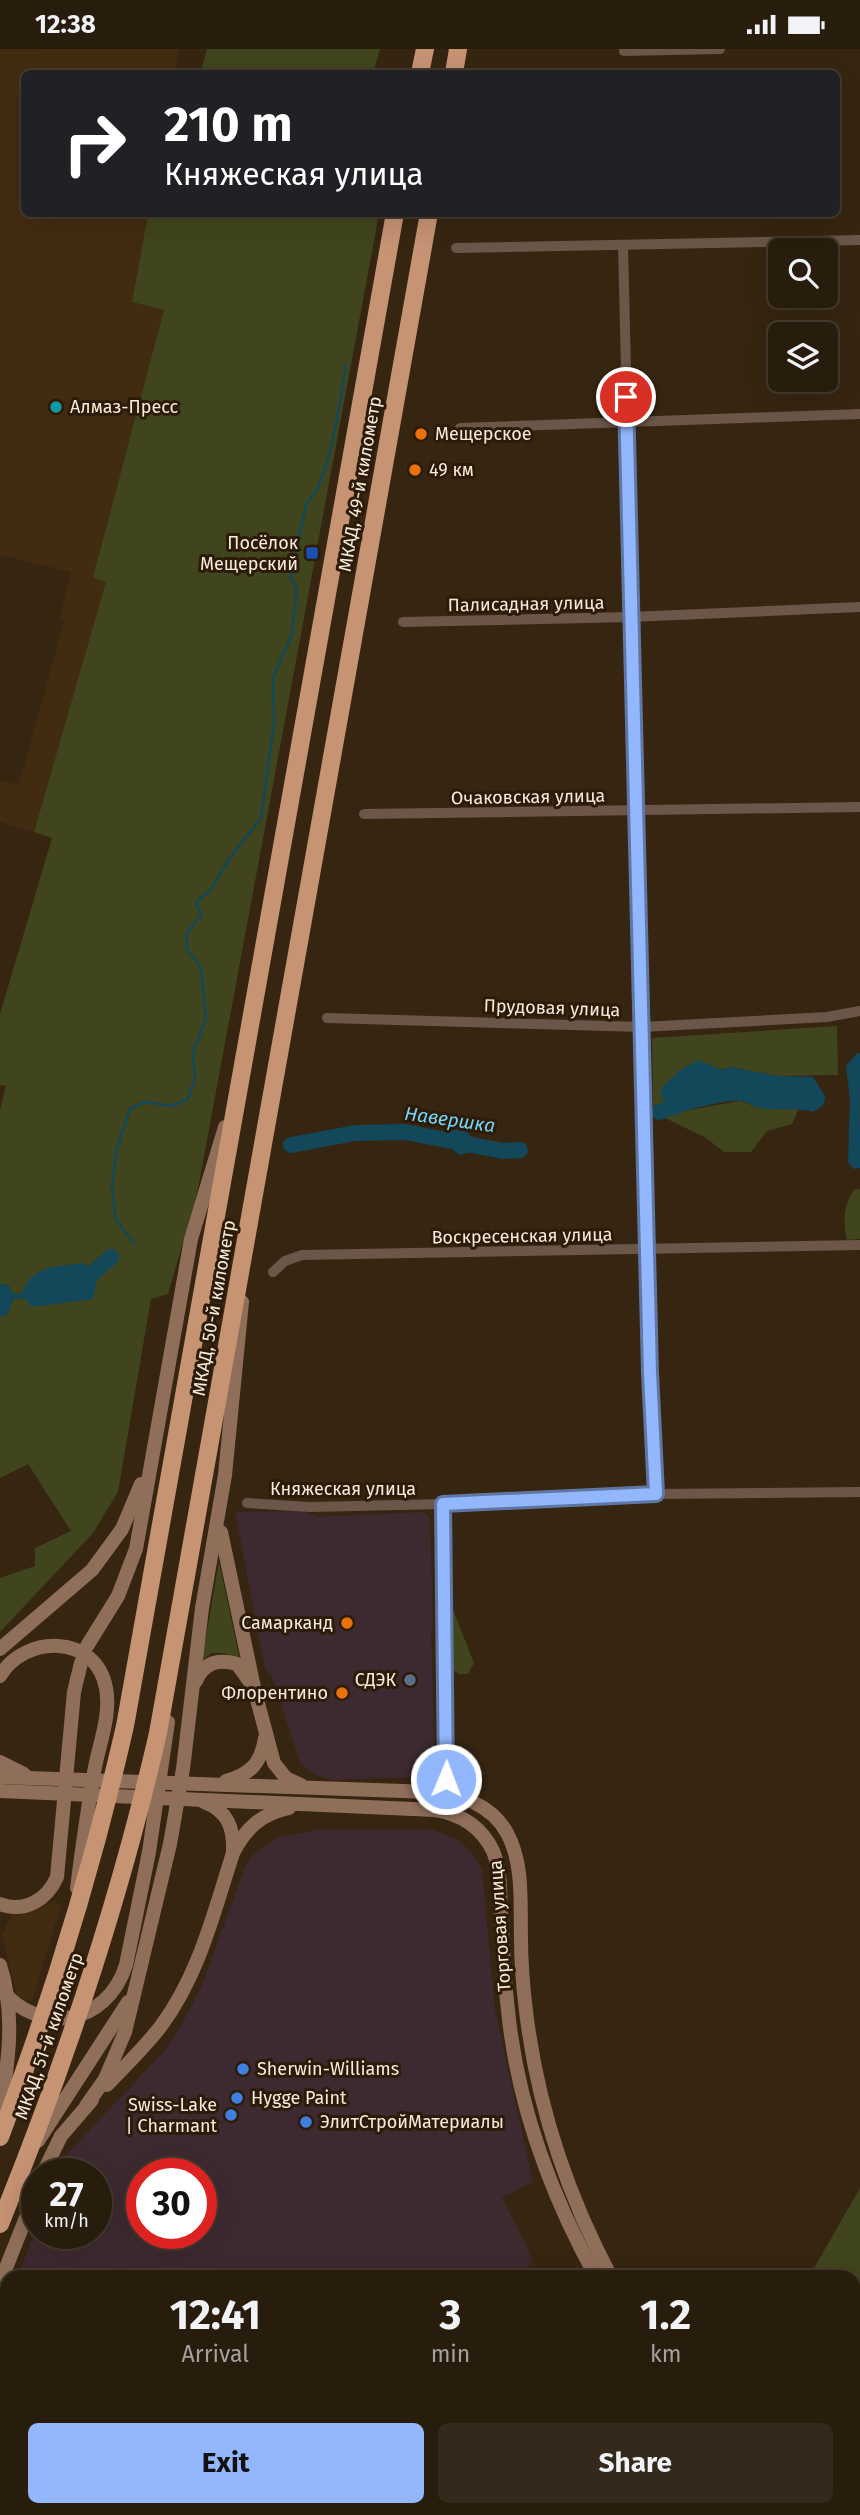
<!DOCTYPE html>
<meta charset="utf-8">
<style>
:root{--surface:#281c0d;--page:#34291b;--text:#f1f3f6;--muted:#a5a19d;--line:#443a2e;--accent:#93b7fd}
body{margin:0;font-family:"Fira Sans",sans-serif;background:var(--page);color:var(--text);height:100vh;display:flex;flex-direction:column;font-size:26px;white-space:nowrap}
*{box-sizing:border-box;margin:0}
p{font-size:23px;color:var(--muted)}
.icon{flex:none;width:38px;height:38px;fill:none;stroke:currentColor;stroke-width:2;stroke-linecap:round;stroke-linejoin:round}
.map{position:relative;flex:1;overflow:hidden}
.side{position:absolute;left:0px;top:2221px;width:861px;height:247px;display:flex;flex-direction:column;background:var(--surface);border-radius:21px 21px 0 0;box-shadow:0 7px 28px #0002,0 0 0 2px var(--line)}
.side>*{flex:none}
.top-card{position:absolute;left:21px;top:21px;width:819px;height:147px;border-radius:10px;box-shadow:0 7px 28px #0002,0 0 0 2px var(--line);background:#202124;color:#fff;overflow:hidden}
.buttons{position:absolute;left:768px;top:189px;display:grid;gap:14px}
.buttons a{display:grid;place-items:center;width:70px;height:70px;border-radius:10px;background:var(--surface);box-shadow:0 7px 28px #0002,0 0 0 2px var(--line);font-size:35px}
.speed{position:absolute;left:21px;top:2109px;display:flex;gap:14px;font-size:35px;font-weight:700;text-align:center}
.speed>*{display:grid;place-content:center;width:91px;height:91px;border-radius:50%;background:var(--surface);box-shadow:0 7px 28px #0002,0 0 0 2px var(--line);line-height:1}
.speed small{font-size:18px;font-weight:400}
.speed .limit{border:10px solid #d22;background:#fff;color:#111}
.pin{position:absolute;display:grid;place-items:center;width:60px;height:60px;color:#fff;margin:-30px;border:4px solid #fff;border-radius:50%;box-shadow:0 2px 7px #0007}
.me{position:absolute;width:77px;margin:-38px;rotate:1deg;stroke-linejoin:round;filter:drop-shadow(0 0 5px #0008)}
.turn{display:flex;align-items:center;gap:24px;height:147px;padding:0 28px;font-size:32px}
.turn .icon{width:91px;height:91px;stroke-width:2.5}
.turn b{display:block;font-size:49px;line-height:60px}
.eta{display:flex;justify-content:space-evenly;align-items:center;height:119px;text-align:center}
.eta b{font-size:42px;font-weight:700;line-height:49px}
.primary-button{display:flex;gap:14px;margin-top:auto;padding:14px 28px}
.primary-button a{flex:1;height:80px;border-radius:10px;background:var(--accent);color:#111;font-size:28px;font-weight:700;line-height:80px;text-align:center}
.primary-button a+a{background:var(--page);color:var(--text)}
.status{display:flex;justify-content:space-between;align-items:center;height:49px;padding:0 35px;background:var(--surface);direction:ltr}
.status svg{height:19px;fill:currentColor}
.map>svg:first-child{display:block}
</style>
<div class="status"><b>12:38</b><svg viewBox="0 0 49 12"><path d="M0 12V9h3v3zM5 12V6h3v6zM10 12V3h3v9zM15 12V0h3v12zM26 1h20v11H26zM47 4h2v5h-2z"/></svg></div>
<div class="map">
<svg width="860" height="2466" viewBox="0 0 860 2466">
<rect width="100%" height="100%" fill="#362511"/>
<!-- commercial -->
<g fill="#3d2a30" fill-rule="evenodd">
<polygon points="301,1462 318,1468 423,1463 430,1469 433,1573 431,1582 435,1721 433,1727 331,1731 311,1724 300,1714 272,1627 265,1620 235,1463"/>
<path d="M321,1780H431L459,1791L472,1804L482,1820L495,1960L533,2133L502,2149L533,2210L523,2228H18L37,2176V2184H96V2124H56L57,2122L66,2106L166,2000L184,1971L202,1936L246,1815L254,1805L277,1789ZM142,2124H201V2184H142Z"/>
</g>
<!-- built -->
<g fill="#422c11">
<polygon points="0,0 180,0 175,24 24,24 24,164 148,165 132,253 164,261 93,528 107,532 34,783 0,773 0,731 19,736 64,572 59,570 71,523 0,506"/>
<polygon points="54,1852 61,1856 32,1951 18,1950 2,1885 13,1864 35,1862"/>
<polygon points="860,2358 860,2451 854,2443 854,2363"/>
<polygon points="607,2460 769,2460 774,2466 603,2466"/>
</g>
<!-- green -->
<g fill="#40451d">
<polygon points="207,0 380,0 373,24 200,24"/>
<polygon points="148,165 379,165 197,1145 168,1245 151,1250 118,1443 93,1484 0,1583 0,1529 35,1517 35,1499 71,1482 28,1415 0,1429 0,1267 6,1267 14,1250 24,1249 23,1244 14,1245 8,1236 0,1235 0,1061 6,1037 0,1036 0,965 52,789 34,783 106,533 93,528 164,261 132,253"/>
<polygon points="837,977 838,1026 777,1027 731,1018 721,1021 699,1012 689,1061 740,1052 760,1059 799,1059 792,1075 767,1082 751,1103 724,1103 706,1089 653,1063 652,989"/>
<path d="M860,1140V1190L847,1191C843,1173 843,1156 854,1141Z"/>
<polygon points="219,1513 240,1611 224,1604 212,1604 202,1611"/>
<polygon points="452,1558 474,1614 468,1625 459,1625 453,1621"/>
<polygon points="860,2139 860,2272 854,2270 854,2228 809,2228"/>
</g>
<!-- water -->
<g fill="#13485a">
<polygon points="857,1004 860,1004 860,1119 854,1120 848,1113 850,1050 846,1017"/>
<path d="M699,1011L721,1021L731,1018L777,1027L813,1028L825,1047L824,1055L814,1063C796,1058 779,1062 760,1059C753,1058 747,1052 740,1052C711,1050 687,1072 662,1049L661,1039L680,1021Z"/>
<polygon points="464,1079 472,1089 471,1103 460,1106 438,1090 445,1083"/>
<path d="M84,1214L97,1232L93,1250L32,1258L24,1249L14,1250L6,1267H0V1235L8,1236L14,1245L22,1244C33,1215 57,1218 84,1214Z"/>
</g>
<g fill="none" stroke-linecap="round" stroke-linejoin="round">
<!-- stream -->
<path stroke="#13485a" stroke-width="2.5" d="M134,1194L116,1171L112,1139L116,1102L130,1060L145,1053L172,1057L188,1050L195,1030L193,1004L206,969L201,918L186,900L187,884L201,866L196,853L211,841L229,810L261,769L274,674L273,629L292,585L297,539L291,529L306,455C330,435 340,349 346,316"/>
<!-- river -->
<g stroke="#13485a" stroke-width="16">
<polyline points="659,1063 693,1051"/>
<polyline points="291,1096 355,1084 405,1083 503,1102 520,1101"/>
<polyline points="74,1235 84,1232 111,1208"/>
</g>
<!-- street -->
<g stroke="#6b5649" stroke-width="10">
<polyline points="624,2 720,0"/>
<polyline points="623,196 650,1324 656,1445"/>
<polyline points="456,199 860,191"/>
<polyline points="460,379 860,365"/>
<polyline points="403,573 631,568 860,558"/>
<polyline points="364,765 860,758"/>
<polyline points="327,969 642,978 827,968 860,962"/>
<polyline points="273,1223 285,1212 302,1206 860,1196"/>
<polyline points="247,1454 310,1458 443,1455 656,1445 860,1443"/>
<polyline points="443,1455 447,1706 444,1762"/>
</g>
<!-- secondary -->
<g stroke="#906f5a" stroke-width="14">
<polyline points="221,1483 255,1643 274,1714 286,1729 301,1736"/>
<polyline points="87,1597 118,1547 136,1500 191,1190 225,1078"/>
<polyline points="0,1600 92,1521 122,1480 141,1435"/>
<path d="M0,1627C25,1585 96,1585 106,1639C111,1665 100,1693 95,1718C88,1758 82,1799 77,1839"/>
<path d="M196,1632C204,1613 219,1610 237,1615L250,1633"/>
<polyline points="0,1713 24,1725"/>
<path d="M0,1728L431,1743C460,1745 492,1756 507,1784C524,1815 520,1854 521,1888C521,1912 523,1938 526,1962C537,2055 567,2145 611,2228"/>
<path d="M226,1732C251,1725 261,1714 265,1689"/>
<path d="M0,1742L435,1761C461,1765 481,1777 493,1802C501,1821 500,1844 501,1865C503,1897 504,1929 508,1961C517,2054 551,2146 596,2228"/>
<path d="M204,1753C228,1762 234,1779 233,1803"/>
<path d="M0,1855C25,1864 47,1851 57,1828L74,1643L81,1614"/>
<path d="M0,1916C16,1966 8,2015 0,2066"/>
<path d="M0,1939C39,1988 107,1976 126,1916L149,1803L168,1673"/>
<path d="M107,2036C125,2017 145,1998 161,1977C199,1926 214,1863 233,1804C246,1779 261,1765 289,1759"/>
<polyline points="86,2057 105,2030 125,1983 170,1795 183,1720 202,1559 225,1426 242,1253"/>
<polyline points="38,2092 128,1953"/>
<polyline points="43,2124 61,2087 92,2051"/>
<polyline points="0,2234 37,2141"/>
<polyline points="798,2460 802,2466"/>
<polyline points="823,2460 829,2466"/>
</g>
<!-- highway -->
<g stroke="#c69373" stroke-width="18">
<polyline points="420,24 425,0"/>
<polyline points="454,24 458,0"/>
<path d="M0,2088C51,1954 93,1817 125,1677L395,164"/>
<path d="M0,2175C66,2013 119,1854 158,1684L429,164"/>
</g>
</g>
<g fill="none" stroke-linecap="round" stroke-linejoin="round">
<defs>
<polyline id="route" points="446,1730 443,1455 656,1445 650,1324 626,348"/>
</defs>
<!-- route casing -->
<use href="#route" stroke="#6077a4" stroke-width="18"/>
<!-- route -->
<use href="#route" stroke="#93b7fd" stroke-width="12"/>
</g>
<!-- markers -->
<circle fill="#0f9aa8" stroke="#2c1b07" stroke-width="2.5" cx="56" cy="358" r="7"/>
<g fill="#e8710a" stroke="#2c1b07" stroke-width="2.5">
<circle cx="421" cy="385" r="7"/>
<circle cx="415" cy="421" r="7"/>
<circle cx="347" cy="1574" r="7"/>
<circle cx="342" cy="1644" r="7"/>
</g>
<rect fill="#1a4fb4" stroke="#2c1b07" stroke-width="2.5" x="305" y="497" width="14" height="14" rx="3.5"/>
<circle fill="#5c6f8a" stroke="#2c1b07" stroke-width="2.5" cx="410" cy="1631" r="7"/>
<g fill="#3f7fe0" stroke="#2c1b07" stroke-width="2.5">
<circle cx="243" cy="2020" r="7"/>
<circle cx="237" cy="2049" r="7"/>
<circle cx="231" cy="2066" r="7"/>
<circle cx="306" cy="2073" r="7"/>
</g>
<g text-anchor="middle" stroke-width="6" stroke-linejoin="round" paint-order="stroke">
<!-- poi labels -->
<g font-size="18" fill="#f7ebdf" stroke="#2c1b07" text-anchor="start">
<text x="70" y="364">Алмаз-Пресс</text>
<text x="435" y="391">Мещерское</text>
<text x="429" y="427">49 км</text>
<text x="298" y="500" text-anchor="end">Посёлок<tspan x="298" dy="21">Мещерский</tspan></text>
<text x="333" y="1580" text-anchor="end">Самарканд</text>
<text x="396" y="1637" text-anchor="end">СДЭК</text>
<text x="328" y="1650" text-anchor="end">Флорентино</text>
<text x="257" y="2026">Sherwin-Williams</text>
<text x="251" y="2055">Hygge Paint</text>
<text x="217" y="2062" text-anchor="end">Swiss-Lake<tspan x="217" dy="21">| Charmant</tspan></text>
<text x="320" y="2079">ЭлитСтройМатериалы</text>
</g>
<!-- street labels -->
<g font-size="18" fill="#f7ebdf" stroke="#2c1b07">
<text transform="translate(360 435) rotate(-80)" y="6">МКАД, 49-й километр</text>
<text transform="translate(526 555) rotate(-1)" y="6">Палисадная улица</text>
<text transform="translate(528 748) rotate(-1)" y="6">Очаковская улица</text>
<text transform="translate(552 959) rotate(2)" y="6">Прудовая улица</text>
<text transform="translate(522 1187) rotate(-1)" y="6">Воскресенская улица</text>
<text transform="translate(214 1259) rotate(-80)" y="6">МКАД, 50-й километр</text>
<text x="343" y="1446">Княжеская улица</text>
<text transform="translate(500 1877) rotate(-94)" y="6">Торговая улица</text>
<text transform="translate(49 1987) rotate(-71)" y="6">МКАД, 51-й километр</text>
</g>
<!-- water labels -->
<g font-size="19" font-style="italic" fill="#73d7fc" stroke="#2c1b07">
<text transform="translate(450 1070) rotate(8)" y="7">Навершка</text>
</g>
</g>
</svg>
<div class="buttons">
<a><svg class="icon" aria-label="search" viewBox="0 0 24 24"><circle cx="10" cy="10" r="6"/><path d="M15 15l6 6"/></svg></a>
<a><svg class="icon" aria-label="layers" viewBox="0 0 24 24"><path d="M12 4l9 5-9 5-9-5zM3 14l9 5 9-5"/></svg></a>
</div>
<div class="speed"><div>27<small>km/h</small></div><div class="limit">30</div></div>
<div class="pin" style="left:626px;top:348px;background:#d93025"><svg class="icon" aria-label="arrive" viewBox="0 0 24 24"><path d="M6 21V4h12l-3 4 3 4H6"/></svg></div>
<svg class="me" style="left:446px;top:1730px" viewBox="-20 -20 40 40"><circle r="17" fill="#93b7fd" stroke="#fff" stroke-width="3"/><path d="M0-11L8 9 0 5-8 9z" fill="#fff"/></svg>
<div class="top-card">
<div class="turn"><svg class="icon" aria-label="right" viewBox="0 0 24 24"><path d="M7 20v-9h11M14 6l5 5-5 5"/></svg><div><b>210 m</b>Княжеская улица</div></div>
</div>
<section class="side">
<div class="eta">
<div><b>12:41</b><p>Arrival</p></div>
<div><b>3</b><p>min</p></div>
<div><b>1.2</b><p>km</p></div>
</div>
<div class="primary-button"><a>Exit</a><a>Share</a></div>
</section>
</div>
